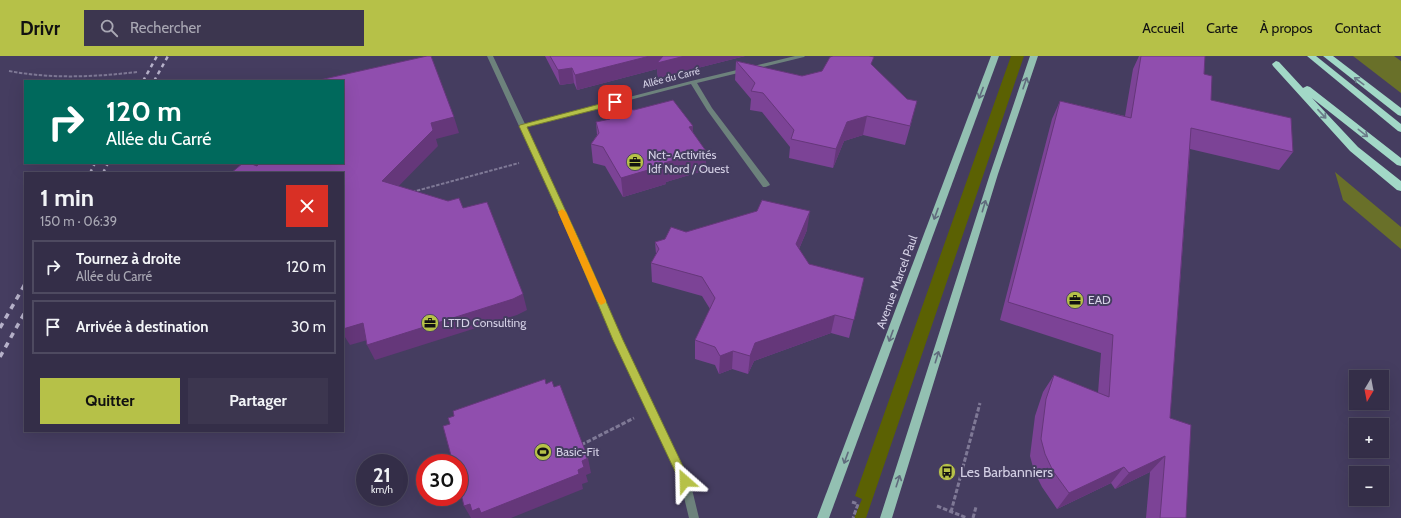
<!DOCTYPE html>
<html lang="fr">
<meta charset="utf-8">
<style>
:root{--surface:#342e48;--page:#3c364f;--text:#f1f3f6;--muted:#a9a8b4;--line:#4e4a60;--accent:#b6c148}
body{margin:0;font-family:Cabin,sans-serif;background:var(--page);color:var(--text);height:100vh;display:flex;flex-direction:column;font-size:15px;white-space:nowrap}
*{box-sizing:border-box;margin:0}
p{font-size:13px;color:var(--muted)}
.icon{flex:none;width:22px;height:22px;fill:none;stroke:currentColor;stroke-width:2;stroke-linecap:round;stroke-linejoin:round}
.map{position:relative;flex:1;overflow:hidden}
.sheet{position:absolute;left:24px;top:116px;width:320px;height:260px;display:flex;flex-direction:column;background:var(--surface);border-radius:0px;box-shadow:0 4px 16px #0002,0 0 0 1px var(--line)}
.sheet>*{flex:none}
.banner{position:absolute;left:24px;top:24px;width:320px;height:84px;border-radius:0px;box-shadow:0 4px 16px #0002,0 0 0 1px var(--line);background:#00695c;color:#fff;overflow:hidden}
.needle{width:26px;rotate:190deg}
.buttons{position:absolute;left:1349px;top:314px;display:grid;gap:8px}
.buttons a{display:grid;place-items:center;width:40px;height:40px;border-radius:0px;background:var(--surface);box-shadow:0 4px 16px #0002,0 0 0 1px var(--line);font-size:20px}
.speed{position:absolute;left:356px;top:398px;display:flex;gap:8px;font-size:20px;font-weight:700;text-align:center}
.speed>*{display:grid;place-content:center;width:52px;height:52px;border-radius:50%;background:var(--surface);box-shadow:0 4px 16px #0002,0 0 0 1px var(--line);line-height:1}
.speed small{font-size:10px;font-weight:400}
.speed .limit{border:6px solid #d22;background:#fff;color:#111}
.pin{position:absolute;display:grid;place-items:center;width:34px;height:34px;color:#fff;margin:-17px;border-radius:8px;box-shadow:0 2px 6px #0006}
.me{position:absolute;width:44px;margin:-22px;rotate:335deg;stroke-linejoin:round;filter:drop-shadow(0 0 3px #0008)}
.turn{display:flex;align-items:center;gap:14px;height:84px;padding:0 16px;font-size:18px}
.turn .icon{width:52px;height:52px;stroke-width:2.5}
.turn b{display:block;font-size:28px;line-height:34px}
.round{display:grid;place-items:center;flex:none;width:42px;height:42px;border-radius:0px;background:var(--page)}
.overview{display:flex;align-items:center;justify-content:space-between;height:68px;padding:0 16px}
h1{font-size:24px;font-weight:700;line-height:30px}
.primary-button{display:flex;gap:8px;margin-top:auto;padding:8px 16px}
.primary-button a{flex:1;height:46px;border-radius:0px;background:var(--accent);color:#111;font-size:16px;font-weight:700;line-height:46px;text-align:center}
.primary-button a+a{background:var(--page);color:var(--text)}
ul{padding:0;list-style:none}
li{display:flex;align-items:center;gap:12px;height:54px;margin:0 8px 6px;padding:0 8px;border:2px solid var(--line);border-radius:0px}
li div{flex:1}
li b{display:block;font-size:15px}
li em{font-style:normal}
header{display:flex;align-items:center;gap:24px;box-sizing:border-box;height:56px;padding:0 20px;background:var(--accent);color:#111}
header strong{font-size:19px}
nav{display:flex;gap:22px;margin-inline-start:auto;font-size:14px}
.search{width:280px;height:36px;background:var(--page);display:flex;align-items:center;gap:10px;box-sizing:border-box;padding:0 14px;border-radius:0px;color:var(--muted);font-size:15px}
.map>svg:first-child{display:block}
</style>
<header>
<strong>Drivr</strong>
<div class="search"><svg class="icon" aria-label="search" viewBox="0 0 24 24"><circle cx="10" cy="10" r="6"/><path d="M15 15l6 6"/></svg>Rechercher</div>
<nav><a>Accueil</a><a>Carte</a><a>À propos</a><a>Contact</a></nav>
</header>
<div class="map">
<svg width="1401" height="462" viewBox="0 0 1401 462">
<rect width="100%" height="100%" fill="#453d60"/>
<!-- green -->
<polygon fill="#5b6103" points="1011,0 1024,0 866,462 854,462 862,443 855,440"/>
<!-- forest -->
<g fill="#697029">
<polygon points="1353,0 1394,0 1401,5 1401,37"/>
<polygon points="1335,116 1401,171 1401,193 1343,144"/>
</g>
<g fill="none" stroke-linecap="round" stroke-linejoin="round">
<!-- path-far1 -->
<g stroke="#7f7996" stroke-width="2" stroke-dasharray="3.5 1.5" stroke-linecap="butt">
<path d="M9,15C52,23 94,21 137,16"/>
<polyline points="412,136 519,107"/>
</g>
<!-- path -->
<g stroke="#7f7996" stroke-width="3" stroke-dasharray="4.5 2" stroke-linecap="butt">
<polyline points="581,389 634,362"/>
<polyline points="852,446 858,448 853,462"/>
<polyline points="937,450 967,462"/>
<polyline points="951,456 980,347"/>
<polyline points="973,462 976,451"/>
</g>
<!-- street -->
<polygon fill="#6d827c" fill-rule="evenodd" points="487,0 493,0 525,68 691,25 795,0 805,0 804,1 697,27 712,52 769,127 770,129 766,131 763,131 707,54 691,28 526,71 580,186 622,284 690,425 699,462 689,462 680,425 614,284 572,186"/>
<!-- primary -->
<g fill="#93c0b2" fill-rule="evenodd">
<polygon points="991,0 999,0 829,462 817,462"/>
<polygon points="1030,0 1038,0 998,118 892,462 880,462 990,118"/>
</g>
<!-- highway -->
<g fill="#a2d8c7" fill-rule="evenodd">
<polygon points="1307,0 1316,0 1401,68 1401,76 1398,75"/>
<polygon points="1323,0 1333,0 1401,52 1401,60 1398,59"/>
<polygon points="1276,5 1279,6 1303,32 1307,30 1310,31 1401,102 1401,110 1397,109 1312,42 1358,91 1401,125 1401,135 1397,134 1350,95 1273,10 1272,8"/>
</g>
<!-- rail-far1 -->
<g stroke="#b7b2ca" stroke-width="2.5" stroke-dasharray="4 4" stroke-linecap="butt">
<polyline points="143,25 157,0"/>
<polyline points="154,25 168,0"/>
<polyline points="90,117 95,107"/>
<polyline points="103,117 108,107"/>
</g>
<!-- rail -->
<g stroke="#b7b2ca" stroke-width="3.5" stroke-dasharray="5.5 5.5" stroke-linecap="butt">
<polyline points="0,272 25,228"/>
<polyline points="0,301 25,256"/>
</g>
</g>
<!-- wall -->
<g fill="#7c4396">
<polygon points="545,0 745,0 658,22 657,13 577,34 574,27 560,29"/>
<polygon points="1139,0 1205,0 1204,18 1211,44 1293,96 1279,114 1190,93 1170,362 1186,462 1146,462 1150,416 1115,433 1111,427 1057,453 1042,431 1034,415 1030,400 1035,360 1043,336 1054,319 1098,337 1101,297 1000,264 1052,63 1060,45 1125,60 1133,13"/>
<polygon points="736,5 802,20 873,10 912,64 905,89 863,79 844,85 833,112 789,102 790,91 762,56 750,54 751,43 735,24"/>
<polygon points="596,66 693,70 693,76 706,114 666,126 666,128 623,141 605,110 593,107 591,88 597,79"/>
<polygon points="807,174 799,193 809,208 864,222 849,282 831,277 754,305 748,318 732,313 719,318 715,309 695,303 695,284 710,253 702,240 652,226 651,207 656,198 655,186"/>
</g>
<!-- shaded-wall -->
<g fill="#65377a">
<polygon points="650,0 745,0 658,22 657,13 577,34 575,19"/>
<polygon points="572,12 574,27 560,29 558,14"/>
<polygon points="867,60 863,79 844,85 833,112 836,93 847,66"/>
<polygon points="454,61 459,77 436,83 438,90 388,141 382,125 431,67"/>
<polygon points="693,70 693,89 689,71"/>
<polygon points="706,95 706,114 666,126 666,128 623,141 621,122 664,107"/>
<polygon points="810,155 807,174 793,207 796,188"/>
<polygon points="523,238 527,254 517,259 375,304 367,289"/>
<polygon points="835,259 831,277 754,305 748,318 750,300 755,287"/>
<polygon points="363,267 371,283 350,289 343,278 343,273"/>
<polygon points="733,295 732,313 719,318 720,300"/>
<polygon points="1165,400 1150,416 1115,433 1129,417"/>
<polygon points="588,402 591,417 586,419 588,426 582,428 583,433 511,462 471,462 464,450 578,414 582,405"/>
<polygon points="1124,411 1111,427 1057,453 1069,437"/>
</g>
<!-- building -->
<g fill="#904eae" stroke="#65377a">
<polygon points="427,0 431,0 454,61 431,67 433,74 382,125 448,145 459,142 463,152 487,146 523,238 513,243 367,289 363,267 343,273 343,117 231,117 243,107 249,107 257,110 260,107 343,107 343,25 315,25"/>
<polygon points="550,0 650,0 575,19 572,12 558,14"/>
<polygon points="663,0 685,0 657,7"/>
<polygon points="833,0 869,0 874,1 871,8 907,43 917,45 910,70 867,60 847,66 836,93 791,83 794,74 763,37 751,35 755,27 736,5 802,20 822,15 830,1"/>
<polygon points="1141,0 1205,0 1204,18 1212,20 1211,44 1291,62 1293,96 1191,72 1170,362 1191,369 1186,462 1160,462 1165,400 1129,417 1124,411 1069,437 1053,415 1045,398 1041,383 1046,343 1054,319 1109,341 1113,279 1008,246 1060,45 1131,62"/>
<polygon points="673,44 693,70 689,71 706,95 664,107 665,109 621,122 603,91 591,88 599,77 596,66 610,63 620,51 634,54"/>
<polygon points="762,144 810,155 796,188 809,208 864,222 854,264 835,259 755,287 750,300 733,295 720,300 715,291 695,284 715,242 702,221 651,207 659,193 655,186 665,183 671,171 686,176 757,155"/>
<polygon points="545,323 546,328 552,325 554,331 560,329 588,402 582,405 584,411 578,414 579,418 481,457 479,452 472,455 470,448 464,450 459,430 459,407 453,407 443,370 450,368 448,362 454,360 453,355"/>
</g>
<!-- one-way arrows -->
<defs><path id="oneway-shaft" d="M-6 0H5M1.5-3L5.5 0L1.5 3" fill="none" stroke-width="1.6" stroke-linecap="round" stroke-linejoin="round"/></defs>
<g stroke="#6a7b89">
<use href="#oneway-shaft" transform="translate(1359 25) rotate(-143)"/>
<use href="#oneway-shaft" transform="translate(1322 58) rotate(47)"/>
<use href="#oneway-shaft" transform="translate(1363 77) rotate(38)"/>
</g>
<g stroke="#606b7d">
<use href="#oneway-shaft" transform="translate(1025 27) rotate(-71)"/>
<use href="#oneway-shaft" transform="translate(981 37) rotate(111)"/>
<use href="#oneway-shaft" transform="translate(984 150) rotate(-73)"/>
<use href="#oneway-shaft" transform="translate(936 158) rotate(110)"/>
<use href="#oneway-shaft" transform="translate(891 280) rotate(110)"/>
<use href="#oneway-shaft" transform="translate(937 301) rotate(-73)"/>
<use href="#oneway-shaft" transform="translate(846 402) rotate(110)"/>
<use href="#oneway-shaft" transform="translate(898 425) rotate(-72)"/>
</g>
<!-- route -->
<polygon fill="#b6c148" stroke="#767d2f" points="615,44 619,46 618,48 527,71 580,186 623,284 690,425 689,428 685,430 681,428 613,284 572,186 519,70 520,69"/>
<!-- slow -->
<polygon fill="#f59e0b" points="562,153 566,156 606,245 605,247 601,249 597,245 558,156"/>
<!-- icons -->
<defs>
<symbol id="office-disc" viewBox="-11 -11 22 22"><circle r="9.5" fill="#b6c148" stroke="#453d60"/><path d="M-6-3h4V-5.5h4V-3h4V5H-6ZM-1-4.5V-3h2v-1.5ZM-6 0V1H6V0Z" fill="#111"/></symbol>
<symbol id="stadium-disc" viewBox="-11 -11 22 22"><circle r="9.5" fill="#b6c148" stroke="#453d60"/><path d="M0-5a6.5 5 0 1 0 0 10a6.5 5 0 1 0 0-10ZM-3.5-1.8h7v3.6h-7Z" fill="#111"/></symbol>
<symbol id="bus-disc" viewBox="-11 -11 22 22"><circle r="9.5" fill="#b6c148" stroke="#453d60"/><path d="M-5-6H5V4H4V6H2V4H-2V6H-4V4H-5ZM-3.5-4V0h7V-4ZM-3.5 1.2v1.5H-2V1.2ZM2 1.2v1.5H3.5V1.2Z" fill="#111"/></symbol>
</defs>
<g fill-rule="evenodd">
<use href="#office-disc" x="625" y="96" width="20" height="20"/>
<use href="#office-disc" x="1065" y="234" width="20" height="20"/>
<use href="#office-disc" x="420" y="257" width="20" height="20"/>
<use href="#stadium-disc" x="533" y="386" width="20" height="20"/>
<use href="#bus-disc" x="937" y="406" width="20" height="20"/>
</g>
<g text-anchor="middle" stroke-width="4" stroke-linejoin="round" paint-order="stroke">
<!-- far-street labels -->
<g font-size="10" fill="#d5d1e6" stroke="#453d60">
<text transform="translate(671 21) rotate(-14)" y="4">Allée du Carré</text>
</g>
<!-- poi labels -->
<g font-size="12" fill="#d5d1e6" stroke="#453d60" text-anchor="start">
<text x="648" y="103">Nct- Activités<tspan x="648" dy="14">Idf Nord / Ouest</tspan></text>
<text x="1088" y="248">EAD</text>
<text x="443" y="271">LTTD Consulting</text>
<text x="556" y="400">Basic-Fit</text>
</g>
<!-- street labels -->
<g font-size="12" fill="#d5d1e6" stroke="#453d60">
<text transform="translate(897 226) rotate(-70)" y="4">Avenue Marcel Paul</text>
</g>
<!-- near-poi labels -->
<g font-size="14" fill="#d5d1e6" stroke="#453d60" text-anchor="start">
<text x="960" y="421">Les Barbanniers</text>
</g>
</g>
</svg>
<div class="buttons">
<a><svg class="needle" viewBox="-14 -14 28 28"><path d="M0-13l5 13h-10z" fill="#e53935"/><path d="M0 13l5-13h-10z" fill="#a9a8b4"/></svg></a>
<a>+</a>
<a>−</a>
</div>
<div class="speed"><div>21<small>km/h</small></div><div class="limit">30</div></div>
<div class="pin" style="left:615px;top:46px;background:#d93025"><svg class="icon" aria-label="arrive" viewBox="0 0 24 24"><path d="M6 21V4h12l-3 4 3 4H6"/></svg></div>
<svg class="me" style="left:685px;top:425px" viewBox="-20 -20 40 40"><path d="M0-17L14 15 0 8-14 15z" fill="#b6c148" stroke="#fff" stroke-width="4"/></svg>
<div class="banner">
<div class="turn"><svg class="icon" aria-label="right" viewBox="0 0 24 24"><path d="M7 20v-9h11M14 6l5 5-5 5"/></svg><div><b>120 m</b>Allée du Carré</div></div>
</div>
<section class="sheet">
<div class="overview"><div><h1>1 min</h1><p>150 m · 06:39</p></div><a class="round" style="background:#d93025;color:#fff"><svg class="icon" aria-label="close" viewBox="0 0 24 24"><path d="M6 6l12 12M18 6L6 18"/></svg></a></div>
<ul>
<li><svg class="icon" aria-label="right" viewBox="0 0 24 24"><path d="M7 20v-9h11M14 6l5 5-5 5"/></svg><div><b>Tournez à droite</b><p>Allée du Carré</p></div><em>120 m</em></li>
<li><svg class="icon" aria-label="arrive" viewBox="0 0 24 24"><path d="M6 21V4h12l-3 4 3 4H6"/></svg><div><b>Arrivée à destination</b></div><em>30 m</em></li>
</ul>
<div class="primary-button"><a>Quitter</a><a>Partager</a></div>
</section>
</div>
